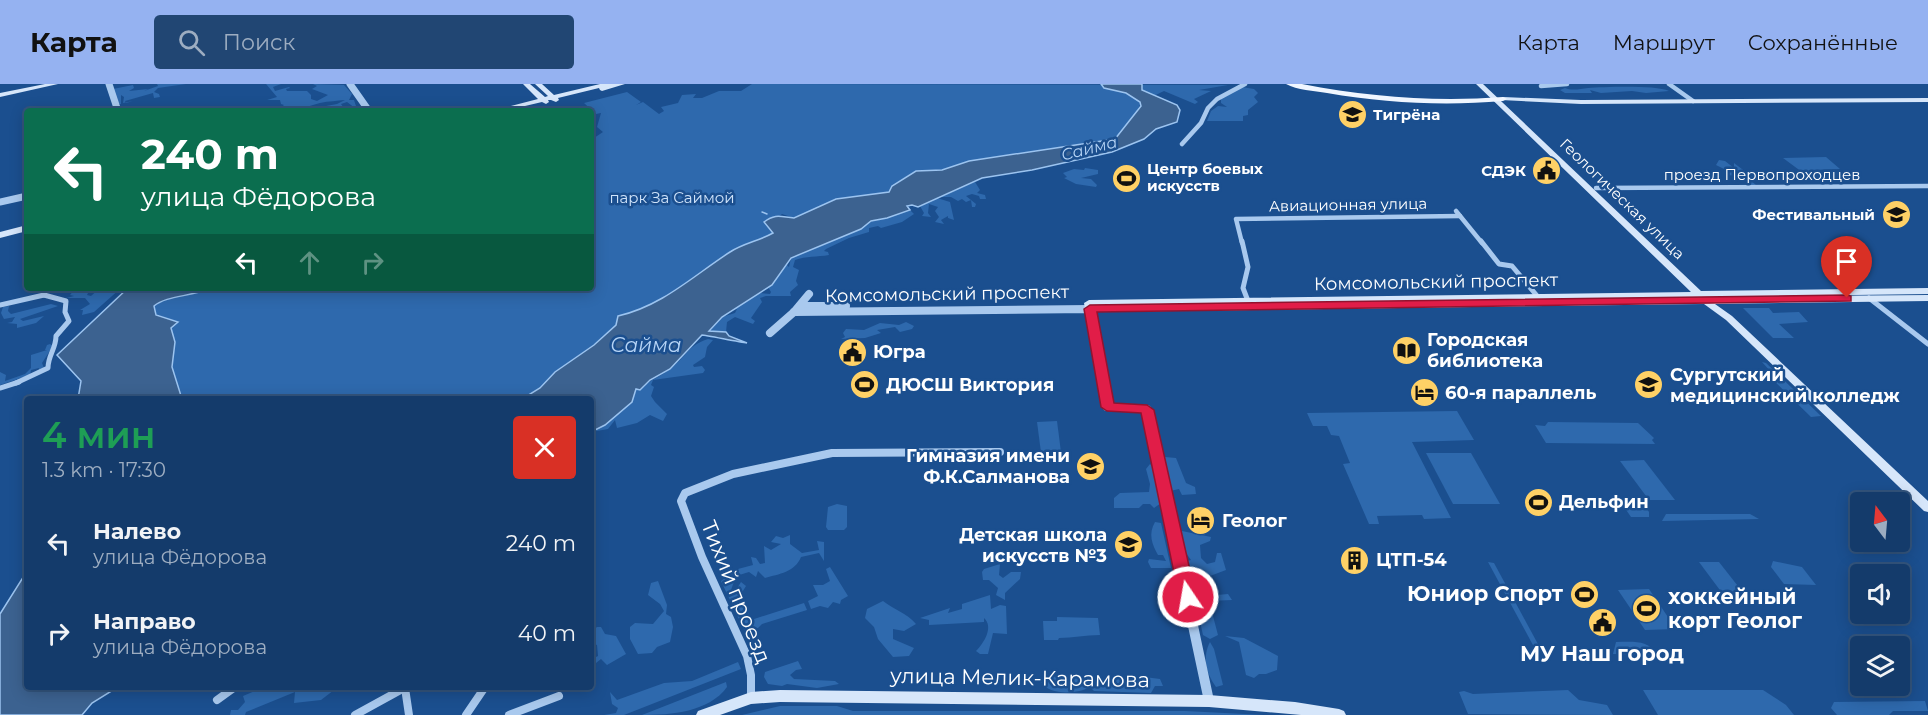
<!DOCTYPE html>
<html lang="ru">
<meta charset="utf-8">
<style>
:root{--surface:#143b6b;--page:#214673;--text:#f1f3f6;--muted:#9dadc1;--line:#33557e;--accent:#95b2f1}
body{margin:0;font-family:Montserrat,sans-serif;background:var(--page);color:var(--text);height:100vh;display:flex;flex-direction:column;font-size:22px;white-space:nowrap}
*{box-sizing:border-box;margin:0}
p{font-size:20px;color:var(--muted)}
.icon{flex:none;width:33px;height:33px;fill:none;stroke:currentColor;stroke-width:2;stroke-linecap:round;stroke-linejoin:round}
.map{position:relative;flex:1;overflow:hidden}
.sheet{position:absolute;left:24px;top:312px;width:570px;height:294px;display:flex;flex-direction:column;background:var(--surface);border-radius:6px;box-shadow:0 3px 15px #0003,0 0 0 2px var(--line)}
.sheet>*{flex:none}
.guide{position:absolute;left:24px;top:24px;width:570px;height:183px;border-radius:6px;box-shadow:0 3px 15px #0003,0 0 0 2px var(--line);background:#0b6e4f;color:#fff;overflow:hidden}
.needle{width:39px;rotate:344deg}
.fabs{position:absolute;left:1850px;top:408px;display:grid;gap:12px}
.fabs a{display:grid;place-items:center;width:60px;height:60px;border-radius:6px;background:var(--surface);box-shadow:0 3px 15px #0003,0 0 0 2px var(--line);font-size:30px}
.pin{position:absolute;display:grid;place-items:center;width:51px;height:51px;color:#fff;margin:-62px -26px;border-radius:50% 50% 50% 0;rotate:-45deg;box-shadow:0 0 6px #0007}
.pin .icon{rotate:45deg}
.me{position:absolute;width:66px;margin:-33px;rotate:348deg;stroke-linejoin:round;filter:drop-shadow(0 0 4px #0008)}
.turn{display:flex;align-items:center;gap:21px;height:126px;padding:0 18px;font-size:27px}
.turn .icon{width:78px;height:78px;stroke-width:2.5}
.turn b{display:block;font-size:42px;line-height:51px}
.lanes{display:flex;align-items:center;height:57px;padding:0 18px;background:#0003;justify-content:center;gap:30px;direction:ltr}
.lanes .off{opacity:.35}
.round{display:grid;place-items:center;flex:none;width:63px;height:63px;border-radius:6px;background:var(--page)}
.summary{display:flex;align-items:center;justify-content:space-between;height:102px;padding:0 18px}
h1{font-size:36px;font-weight:600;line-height:45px;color:#1e9e55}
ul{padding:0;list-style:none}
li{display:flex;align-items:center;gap:18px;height:90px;padding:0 18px}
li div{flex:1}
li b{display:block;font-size:22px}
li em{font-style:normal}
header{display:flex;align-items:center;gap:36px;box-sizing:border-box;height:84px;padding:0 30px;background:var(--accent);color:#111}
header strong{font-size:28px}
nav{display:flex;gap:33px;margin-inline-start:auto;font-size:21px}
.search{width:420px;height:54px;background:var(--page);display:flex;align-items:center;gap:15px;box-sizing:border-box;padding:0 21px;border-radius:6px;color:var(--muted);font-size:22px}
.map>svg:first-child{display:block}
</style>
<header>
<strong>Карта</strong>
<div class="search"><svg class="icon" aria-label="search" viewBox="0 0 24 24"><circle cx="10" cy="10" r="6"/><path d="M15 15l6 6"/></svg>Поиск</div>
<nav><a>Карта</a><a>Маршрут</a><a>Сохранённые</a></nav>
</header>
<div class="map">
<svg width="1928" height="631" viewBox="0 0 1928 631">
<rect width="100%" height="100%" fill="#1b4f8f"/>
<!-- green -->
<g fill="#2e69ad">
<polygon points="157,0 186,0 158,4 154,8 159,10 160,13 154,14 153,9 125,17 126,19 133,17 123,19 124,13 121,11 121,20 119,20 113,5 133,1 134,4 129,7 148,5 144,7 158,2"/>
<path d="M266,0H281L273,3L275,7L289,3L290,4L286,5L287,7H307L311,11V15L317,17L328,11L312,5L317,2L313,0L344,1L352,10L349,16H354L356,22H362V26L359,27L347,18L341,20L346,27H351H340L341,25L326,22L337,20L345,16C337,17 329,17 320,19C305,23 294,29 278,26L284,21L281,20L280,16H267L277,13Z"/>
<path d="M752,0L1228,1L1199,6L1211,7L1194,15L1198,18L1195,20L1164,7L1141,18C1140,25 1121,49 1115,55L969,77L942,86L916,87L892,101L889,108L836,115L794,134L782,130L768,141L773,149L760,157L749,159L717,177L667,212L634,230L630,229L594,261L555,288L540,304L522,315H182L172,283L175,258L171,244L178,238L156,230L154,222C166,212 192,212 210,204H591V56L603,48L597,43L601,29L596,30L584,19L627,8L641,18L636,21L643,18L659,30L664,27L661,23L678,19L682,11L696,10L693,14H702L719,7H741Z"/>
<polygon points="1242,3 1254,5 1258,9 1254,13 1258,18 1248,26 1248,31 1243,32 1243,37 1207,37 1211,27 1218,22 1227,23 1221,19 1221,14"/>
<path d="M1565,4C1572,7 1580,5 1588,4C1605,3 1656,1 1669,7L1646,9L1632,7L1601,9L1590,6L1592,9H1565L1560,6Z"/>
<polygon points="1826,73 1840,85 1809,86 1806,91 1783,74"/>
<polygon points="1719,76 1725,77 1734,84 1734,79 1751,92 1772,93 1769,96 1750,96 1756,101 1746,101 1750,101 1743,95 1748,95 1746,91 1736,86 1745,93 1728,91 1724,87 1726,86 1716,81"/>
<polygon points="1085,84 1098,86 1098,90 1081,94 1091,95 1097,101 1096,103 1076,100 1064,94 1067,93 1063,89 1074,85 1084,86"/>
<polygon points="975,98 980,106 977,109 985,111 986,115 980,115 979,112 972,110 966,112 976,120 975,123 972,123 971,116 966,118 962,115 958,117 951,113 940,113"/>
<polygon points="937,114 950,118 954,136 948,134 948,132 941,136 944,140 935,138 939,133 935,127 938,123 929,120 928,129 931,133 922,132 924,129 920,122"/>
<path d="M906,126H910L914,130L902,138L881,144L878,142L869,144V148L849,154L826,165L824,167L828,168L829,171C817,173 806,172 795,176L793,183L799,186L796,197L798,201L790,208L791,212H766L760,214L762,218L751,234L755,237L753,240L735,233L727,238L726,248L709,247L722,233L735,229L737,225L733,226L760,209L770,210L771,208L768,203L786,180L789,183L791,174L861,145L872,137L887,134Z"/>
<polygon points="82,204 90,204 87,206 89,207 87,211 91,212 100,204 121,204 94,228 82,231 83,226 80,226 90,220 85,214 66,214 74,212 70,211 74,206"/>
<polygon points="51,220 58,222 20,235 23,237 44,232 36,239 17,244 17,240 7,239 12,238 15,233 4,235 1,229 3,223 9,222 8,227 11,230"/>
<polygon points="1743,224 1769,224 1773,229 1799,228 1808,238 1779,240 1794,254 1773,254"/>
<polygon points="906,238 914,242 912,245 900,248 895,243 877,246 881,249 865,254 841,255 845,253 843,249 846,245 864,246 880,239 899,241"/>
<path d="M708,255L713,256L707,263L705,273L693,281L694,283L702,282L705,286L703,289L653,296L651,301L654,303L651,312L655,318L667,330L663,337L650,331L637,339L617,344L615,336L608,345L597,347L596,345L632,318L637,304L640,306C650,295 661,293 671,284C687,272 687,262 708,255Z"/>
<polygon points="50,260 53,262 42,279 44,284 39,286 39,284 31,286 30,291 0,301 0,288 6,291 5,297 25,290 31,284 31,271 47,266 45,266 47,261"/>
<polygon points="1762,278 1766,279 1821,332 1811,333 1763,286 1771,288"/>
<polygon points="1457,327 1474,356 1412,358 1451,434 1424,435 1422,431 1377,432 1379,440 1369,440 1343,380 1350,379 1339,352 1331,351 1327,342 1313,342 1307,329"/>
<polygon points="1057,337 1062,376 1042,376 1037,338"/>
<polygon points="1548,338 1638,339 1654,354 1652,356 1655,360 1546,359 1535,341 1545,342"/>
<polygon points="1426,369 1471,369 1500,420 1453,420"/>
<polygon points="1165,373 1176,374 1186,399 1195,403 1196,410 1182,411 1179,405 1170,407 1162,376"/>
<polygon points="1644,376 1675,416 1649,416 1620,377"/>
<polygon points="1150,380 1155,385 1161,419 1154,424 1150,420 1143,420 1139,424 1114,424 1114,414 1120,409 1149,408 1150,400 1146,385"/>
<polygon points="1641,416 1649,428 1649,433 1631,433 1620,417"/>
<polygon points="837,420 847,422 847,443 844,446 828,446 826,443 828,423"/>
<polygon points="1666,430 1750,430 1759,435 1662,437"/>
<path d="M1155,438L1161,439L1171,484H1151L1148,478L1149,475L1166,477L1163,471H1158C1152,460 1148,450 1155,438Z"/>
<polygon points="1182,447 1211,453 1210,457 1200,461 1201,474 1207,480 1215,478 1217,469 1221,469 1226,486 1210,492 1200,488 1189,488 1184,478 1191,476 1181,462"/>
<path d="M790,451V460L802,469L819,466L817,457L824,458V477L819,469L801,473C795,488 779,490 765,494L758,487L756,493L749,488L736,492L731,506H736L741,498L746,502L741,510L751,536L804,519L807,526L762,540L758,544L745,548L721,497L738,485L753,481L751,473L756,474L760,480L765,479L764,462L771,466L781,460L771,458L776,452L783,454Z"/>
<polygon points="1773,477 1802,483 1816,501 1784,500 1771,483"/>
<polygon points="1488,478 1494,479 1539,562 1534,563"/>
<polygon points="1699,478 1719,478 1752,520 1731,521"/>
<polygon points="1000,480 999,491 1003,494 1011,488 1021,488 1020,495 1005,509 1005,516 996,511 998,504 989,496 983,496 982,488 984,485"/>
<polygon points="830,483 848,512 841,516 840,520 833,518 828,524 820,522 811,525 808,517 818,512 813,501 823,501 830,497 826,485"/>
<polygon points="658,497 667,521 666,530 671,533 673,543 670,558 657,563 652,569 638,570 630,555 630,543 635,539 653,540 664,527 660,520 648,511 651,499"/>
<polygon points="1649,505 1676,545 1645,546 1618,506"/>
<polygon points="1201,509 1206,512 1228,510 1232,516 1209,517 1218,551 1210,555 1203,551 1195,515"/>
<path d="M990,511L991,525L1000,521L1006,522L1007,550L993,549L988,570H980L976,567C984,559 994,543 984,534V538L929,541V536L920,534L950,524L948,529L962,525V520Z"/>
<path d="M883,517C894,526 907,529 916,540L904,547L893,545V555L914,564L909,572L893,573L878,555L874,543L865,534L867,525Z"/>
<path d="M1057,533L1098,534L1100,551C1085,551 1073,554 1059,554L1058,556H1044L1043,537H1057Z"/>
<polygon points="597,543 601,543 605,550 616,552 626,570 607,581 601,575 591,583 591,571 594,574 598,572 597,561 591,559 594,552 591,548"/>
<polygon points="1225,552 1244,554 1278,572 1277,586 1266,590 1259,590 1254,594 1246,591 1239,558"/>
<path d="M1210,558L1214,565L1223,601L1216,603C1206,589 1202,573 1210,558Z"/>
<path d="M1616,558C1631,558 1649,555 1657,571L1613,570Z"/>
<polygon points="798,577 802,585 796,586 790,591 794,595 835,597 839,600 817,604 787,600 782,602 768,600 764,593 765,588"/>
<polygon points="738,578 741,585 624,631 604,631 616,629 618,624 612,620 610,608 617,616 664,599 692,597"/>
<path d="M1129,591L1160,595L1163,602H1155L1151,609L1094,607L1090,603C1078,610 1049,612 1041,598L1043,593C1051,593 1060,592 1068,592C1088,592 1111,602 1129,591Z"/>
<path d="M726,598L727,603C709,628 671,631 642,631Z"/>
<polygon points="264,603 338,603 321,616 294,619 295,608 246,628 245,631 230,631 231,626 238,626 245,618 243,612"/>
<polygon points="1568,606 1579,616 1607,621 1613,631 1468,630 1459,608 1464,607 1473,610"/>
<polygon points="1643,606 1763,606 1786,621 1794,631 1658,631"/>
<polygon points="1925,617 1928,627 1893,627 1889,631 1837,631 1831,624 1834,618"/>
<polygon points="780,622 837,622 853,627 1185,627 1264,631 742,631"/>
</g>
<!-- water -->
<g fill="#3c6290" stroke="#9cc4f0" stroke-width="1.5">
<path d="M1101,0H1142V6L1177,21L1180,26L1177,38L1156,45L1144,55L1112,68L1032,86L982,94L918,123L912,121L907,122L910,126L887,134L871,137L861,145L791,174L772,201L722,233L709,247L726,248L729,252L747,259C739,258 705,251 702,251L670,285L650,296L640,306L636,305L632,318L605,341L591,348V315H522L540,304L555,288L594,261L616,241L618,232C662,222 693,192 730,168C744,159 759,157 773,149L764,138C776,129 781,133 794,134L836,115L889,108L892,102L916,87L942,86L969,77L1115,55L1141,22L1140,18L1126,9L1104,4Z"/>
<path d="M128,204H210C192,213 167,211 154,222L156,231L178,238L171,244L175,258L172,283L182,315H78L81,297L57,271Z"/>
<polygon points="27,487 27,603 118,603 92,619 82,631 0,631 0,530"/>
</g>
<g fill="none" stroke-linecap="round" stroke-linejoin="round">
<!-- stream -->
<polyline stroke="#9cc4f0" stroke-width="1.5" points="762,128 767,130"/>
<!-- minor-far2 -->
<g stroke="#a9c9ee" stroke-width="4.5">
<polyline points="1669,0 1693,17"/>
<polyline points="1541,2 1567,0"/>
<polyline points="1182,60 1201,39 1208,24 1217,15 1245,0"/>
<polyline points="1596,104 1928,102"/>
<polyline points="1456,127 1482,159"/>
<polyline points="1242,159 1236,135 1460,132"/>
</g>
<!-- minor-far1 -->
<g stroke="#a9c9ee" stroke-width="5">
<polyline points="1242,157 1248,183 1243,204 1248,217"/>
<polyline points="1481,157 1499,180 1512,182 1538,213"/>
<polyline points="1869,214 1928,260"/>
<polyline points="0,221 44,211"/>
<path d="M16,299L48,284C48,271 56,265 56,252L69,237L65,228L66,217L44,211L46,204"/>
<polyline points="0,304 19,298"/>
</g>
<!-- minor -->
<g stroke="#a9c9ee" stroke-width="8">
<polyline points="405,604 409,631"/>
<polyline points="751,614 751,591 747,572 702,473 681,417 685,409 733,390 832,369 1000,368"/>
<polyline points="217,616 235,603"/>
<polyline points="355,631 406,603"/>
<polyline points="466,631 485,603"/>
<polyline points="509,631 559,612"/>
</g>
<!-- tertiary-far2 -->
<g stroke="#a9c9ee" stroke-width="7">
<polyline points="109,0 118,27"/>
<polyline points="350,0 369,27"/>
<polyline points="0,118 27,112"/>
</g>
<!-- tertiary-far1 -->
<g stroke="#a9c9ee" stroke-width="8">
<polyline points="800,222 846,222"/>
<polyline points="794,228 1090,225 1107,323 1147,325 1155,365"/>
<polyline points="770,249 794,228 809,210"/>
</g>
<!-- tertiary -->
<polyline stroke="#a9c9ee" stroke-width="10" points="1155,363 1209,617"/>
<!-- secondary -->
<g fill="#d6e6fa" fill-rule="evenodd">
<polygon points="45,0 58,0 0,13 0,9"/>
<polygon points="523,0 530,0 545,13 548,12 535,0 542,0 554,11 600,0 625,0 602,7 600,6 599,4 558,14 559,16 556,18 551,16 548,16 549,18 546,20 542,18 504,27 492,27 538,15"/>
<path d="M1476,0H1483L1701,207L1928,204V210L1707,213L1928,211V217L1715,220L1732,232L1928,417V428L1924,427L1726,236L1704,220L1090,228L1085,225L1084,219L1089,216L1691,208ZM1697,213L1698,214L1094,222Z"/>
<polygon points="1503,13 1581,16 1928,14 1928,18 1581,20 1501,16 1500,15"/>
<polygon points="27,141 27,147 0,154 0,148"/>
<polygon points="780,606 1209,611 1295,618 1339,625 1344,627 1346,631 1301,631 1209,623 780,618 751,620 720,631 696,631 698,627 751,608"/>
</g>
<!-- primary -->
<path fill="#f0f6ff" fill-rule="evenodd" d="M1286,0H1302C1369,13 1435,18 1503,13L1507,15L1503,17C1444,22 1385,19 1327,9C1314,7 1297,6 1286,0Z"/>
</g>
<!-- route -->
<polygon fill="#e11d48" stroke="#92132f" stroke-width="1.5" points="1847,211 1851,212 1851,217 1097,228 1114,319 1147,321 1154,326 1196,513 1194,518 1188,520 1182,518 1179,513 1141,329 1107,327 1101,323 1084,225 1090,221"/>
<!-- icons -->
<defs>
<symbol id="school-disc" viewBox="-11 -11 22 22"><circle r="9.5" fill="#ffd166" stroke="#1b4f8f"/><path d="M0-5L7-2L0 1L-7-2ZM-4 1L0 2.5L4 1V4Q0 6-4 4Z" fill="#111"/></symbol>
<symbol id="civic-disc" viewBox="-11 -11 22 22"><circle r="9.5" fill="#ffd166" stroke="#1b4f8f"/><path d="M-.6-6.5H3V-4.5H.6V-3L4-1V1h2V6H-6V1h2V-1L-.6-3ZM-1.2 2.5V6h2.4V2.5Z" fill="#111"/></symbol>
<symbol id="stadium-disc" viewBox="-11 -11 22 22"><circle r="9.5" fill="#ffd166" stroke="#1b4f8f"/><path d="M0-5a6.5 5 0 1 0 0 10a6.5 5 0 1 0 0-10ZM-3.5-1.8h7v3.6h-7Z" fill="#111"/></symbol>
<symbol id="library-disc" viewBox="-11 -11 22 22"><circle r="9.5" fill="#ffd166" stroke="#1b4f8f"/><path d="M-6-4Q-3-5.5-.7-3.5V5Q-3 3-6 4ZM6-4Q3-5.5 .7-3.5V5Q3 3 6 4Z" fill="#111"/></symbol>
<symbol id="university-disc" viewBox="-11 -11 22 22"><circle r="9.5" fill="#ffd166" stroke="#1b4f8f"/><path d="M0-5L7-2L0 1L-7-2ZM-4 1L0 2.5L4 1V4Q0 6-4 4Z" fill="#111"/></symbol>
<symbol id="hotel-disc" viewBox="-11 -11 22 22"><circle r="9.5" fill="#ffd166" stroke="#1b4f8f"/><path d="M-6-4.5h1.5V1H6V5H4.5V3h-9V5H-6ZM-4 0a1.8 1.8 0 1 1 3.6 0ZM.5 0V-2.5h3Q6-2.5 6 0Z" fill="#111"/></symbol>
<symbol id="building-disc" viewBox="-11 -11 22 22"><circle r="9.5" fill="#ffd166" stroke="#1b4f8f"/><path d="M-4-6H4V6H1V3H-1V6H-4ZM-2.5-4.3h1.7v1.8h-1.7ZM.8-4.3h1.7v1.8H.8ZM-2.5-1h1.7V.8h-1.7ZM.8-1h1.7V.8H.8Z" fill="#111"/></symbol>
</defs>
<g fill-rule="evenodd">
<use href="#school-disc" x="1336" y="14" width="33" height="33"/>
<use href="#civic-disc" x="1530" y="70" width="33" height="33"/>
<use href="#stadium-disc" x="1110" y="78" width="33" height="33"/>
<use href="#school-disc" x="1880" y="114" width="33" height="33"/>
<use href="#library-disc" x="1390" y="250" width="33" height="33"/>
<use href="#civic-disc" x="836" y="252" width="33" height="33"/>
<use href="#stadium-disc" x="848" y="284" width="33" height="33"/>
<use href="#university-disc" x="1632" y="284" width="33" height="33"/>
<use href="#hotel-disc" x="1408" y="292" width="33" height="33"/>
<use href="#school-disc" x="1074" y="366" width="33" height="33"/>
<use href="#stadium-disc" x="1522" y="402" width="33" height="33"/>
<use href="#hotel-disc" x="1184" y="420" width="33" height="33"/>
<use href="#school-disc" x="1112" y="444" width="33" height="33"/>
<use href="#building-disc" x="1338" y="460" width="33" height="33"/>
<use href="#stadium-disc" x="1568" y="494" width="33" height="33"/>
<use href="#stadium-disc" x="1630" y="508" width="33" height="33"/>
<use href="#civic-disc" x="1586" y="522" width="33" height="33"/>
</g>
<g text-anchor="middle" stroke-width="5" stroke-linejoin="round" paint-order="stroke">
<!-- far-poi labels -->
<g font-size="15" font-weight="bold" fill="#fff" stroke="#1b4f8f" text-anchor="start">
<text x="1373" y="36">Тигрёна</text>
<text x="1147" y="90">Центр боевых<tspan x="1147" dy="17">искусств</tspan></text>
<text x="1526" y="92" text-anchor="end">СДЭК</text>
<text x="1875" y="136" text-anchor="end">Фестивальный</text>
</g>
<!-- far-street labels -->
<g font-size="15" fill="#fff" stroke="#1b4f8f">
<text x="1762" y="96">проезд Первопроходцев</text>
<text transform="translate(1622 115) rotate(44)" y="5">Геологическая улица</text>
<text transform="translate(1348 121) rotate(-1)" y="5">Авиационная улица</text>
</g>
<!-- far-park labels -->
<g font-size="15" fill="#cfe3fa" stroke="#1b4f8f">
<text x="672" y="119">парк За Саймой</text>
</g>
<!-- far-water labels -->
<g font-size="16" font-style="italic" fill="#b5d3f5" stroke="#1b4f8f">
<text transform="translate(1089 64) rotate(-14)" y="6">Сайма</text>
</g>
<!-- street labels -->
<g font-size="18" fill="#fff" stroke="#1b4f8f">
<text transform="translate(1436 198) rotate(-1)" y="6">Комсомольский проспект</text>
<text transform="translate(947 210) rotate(-1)" y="6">Комсомольский проспект</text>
</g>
<!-- poi labels -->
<g font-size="18" font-weight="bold" fill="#fff" stroke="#1b4f8f" text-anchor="start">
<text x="1427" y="262">Городская<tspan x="1427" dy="21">библиотека</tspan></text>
<text x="873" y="274">Югра</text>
<text x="1670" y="297">Сургутский<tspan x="1670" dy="21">медицинский колледж</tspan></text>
<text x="886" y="307">ДЮСШ Виктория</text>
<text x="1445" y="315">60-я параллель</text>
<text x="1070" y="378" text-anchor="end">Гимназия имени<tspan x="1070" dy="21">Ф.К.Салманова</tspan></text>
<text x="1559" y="424">Дельфин</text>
<text x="1222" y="443">Геолог</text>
<text x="1107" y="457" text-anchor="end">Детская школа<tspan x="1107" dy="21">искусств №3</tspan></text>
<text x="1376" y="482">ЦТП-54</text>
</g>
<!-- water labels -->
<g font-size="20" font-style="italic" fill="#b5d3f5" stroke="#1b4f8f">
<text x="646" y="268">Сайма</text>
</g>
<!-- near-street labels -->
<g font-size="21" fill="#fff" stroke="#1b4f8f">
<text transform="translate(736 508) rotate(68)" y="7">Тихий проезд</text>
<text transform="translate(1020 594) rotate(1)" y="7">улица Мелик-Карамова</text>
</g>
<!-- near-poi labels -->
<g font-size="21" font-weight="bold" fill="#fff" stroke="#1b4f8f" text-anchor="end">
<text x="1563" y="517">Юниор Спорт</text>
<text x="1668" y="520" text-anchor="start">хоккейный<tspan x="1668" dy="24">корт Геолог</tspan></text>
<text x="1602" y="577" text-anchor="middle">МУ Наш город</text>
</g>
</g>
</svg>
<div class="fabs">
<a><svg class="needle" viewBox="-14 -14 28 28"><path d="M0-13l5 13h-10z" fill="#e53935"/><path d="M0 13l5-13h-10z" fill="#9dadc1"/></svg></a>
<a><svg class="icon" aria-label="sound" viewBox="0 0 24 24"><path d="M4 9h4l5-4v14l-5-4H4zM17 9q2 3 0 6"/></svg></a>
<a><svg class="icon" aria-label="layers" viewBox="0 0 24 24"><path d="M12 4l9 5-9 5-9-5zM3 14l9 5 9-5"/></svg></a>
</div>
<div class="pin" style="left:1847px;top:214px;background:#d93025"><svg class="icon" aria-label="arrive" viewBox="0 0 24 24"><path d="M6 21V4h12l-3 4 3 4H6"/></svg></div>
<svg class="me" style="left:1188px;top:513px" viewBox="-20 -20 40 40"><circle r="17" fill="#e11d48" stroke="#fff" stroke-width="3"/><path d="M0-11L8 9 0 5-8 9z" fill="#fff"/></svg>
<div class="guide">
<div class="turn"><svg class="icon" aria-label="left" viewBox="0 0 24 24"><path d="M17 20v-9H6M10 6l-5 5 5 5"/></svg><div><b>240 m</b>улица Фёдорова</div></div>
<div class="lanes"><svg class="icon" aria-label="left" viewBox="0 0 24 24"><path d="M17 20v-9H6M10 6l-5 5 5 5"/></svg><svg class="icon off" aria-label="ahead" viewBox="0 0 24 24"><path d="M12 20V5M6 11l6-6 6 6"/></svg><svg class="icon off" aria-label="right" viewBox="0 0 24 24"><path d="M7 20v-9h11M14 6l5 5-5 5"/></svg></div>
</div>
<section class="sheet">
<div class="summary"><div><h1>4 мин</h1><p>1.3 km · 17:30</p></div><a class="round" style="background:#d93025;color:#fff"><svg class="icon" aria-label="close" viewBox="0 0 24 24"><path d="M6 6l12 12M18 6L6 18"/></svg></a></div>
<ul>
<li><svg class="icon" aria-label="left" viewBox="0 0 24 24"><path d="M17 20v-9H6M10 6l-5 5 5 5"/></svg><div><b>Налево</b><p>улица Фёдорова</p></div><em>240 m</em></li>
<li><svg class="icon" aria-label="right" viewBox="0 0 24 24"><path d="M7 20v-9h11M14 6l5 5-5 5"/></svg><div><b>Направо</b><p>улица Фёдорова</p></div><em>40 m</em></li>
</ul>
</section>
</div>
